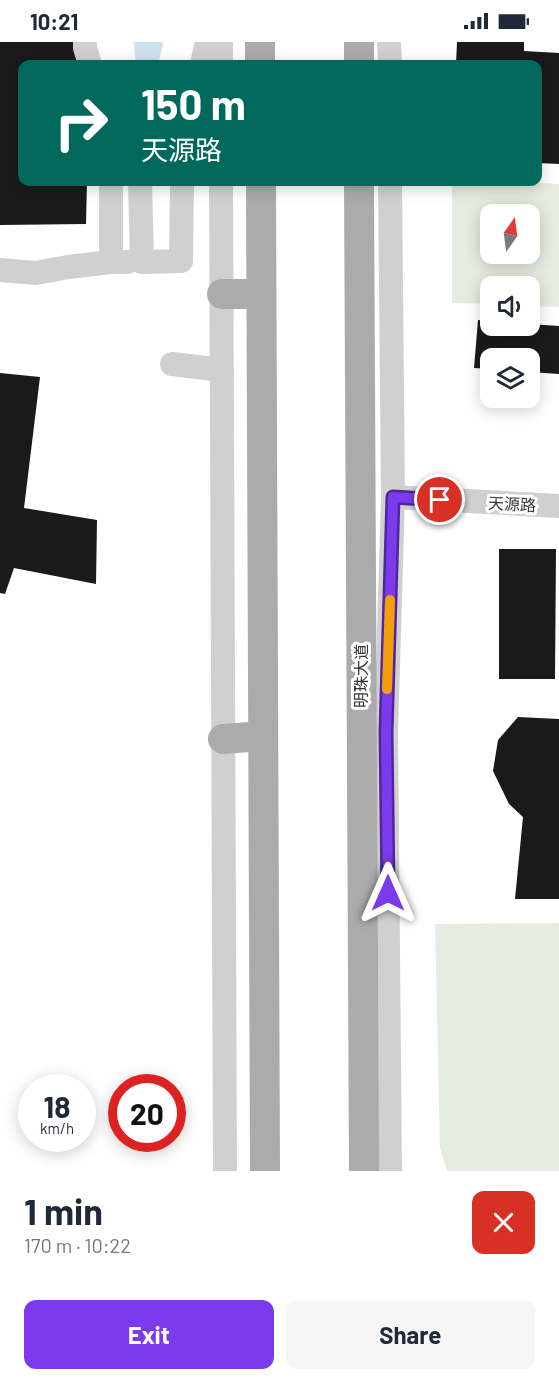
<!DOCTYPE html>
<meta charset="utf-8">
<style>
:root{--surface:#fff;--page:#f6f6f7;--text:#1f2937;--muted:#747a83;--accent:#7c3aed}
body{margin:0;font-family:Barlow,"Noto Sans SC",sans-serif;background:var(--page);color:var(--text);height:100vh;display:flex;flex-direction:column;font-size:22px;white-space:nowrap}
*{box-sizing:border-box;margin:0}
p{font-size:20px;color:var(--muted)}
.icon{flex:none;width:33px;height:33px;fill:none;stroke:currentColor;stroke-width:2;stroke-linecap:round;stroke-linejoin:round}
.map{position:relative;height:1129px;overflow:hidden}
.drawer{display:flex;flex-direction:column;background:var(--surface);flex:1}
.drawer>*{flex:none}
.banner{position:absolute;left:18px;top:18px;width:524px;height:126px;border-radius:12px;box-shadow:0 3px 15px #0003;background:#00695c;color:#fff;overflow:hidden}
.needle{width:39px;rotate:14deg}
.buttons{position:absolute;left:480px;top:162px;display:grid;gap:12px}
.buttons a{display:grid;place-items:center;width:60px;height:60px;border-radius:12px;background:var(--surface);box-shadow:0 3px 15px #0003;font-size:30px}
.speed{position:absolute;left:18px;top:1032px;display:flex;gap:12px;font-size:30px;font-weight:700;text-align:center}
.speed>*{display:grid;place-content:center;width:78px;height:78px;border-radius:50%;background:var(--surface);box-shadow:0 3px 15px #0003;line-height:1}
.speed small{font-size:15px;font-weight:400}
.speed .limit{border:9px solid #d22;background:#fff;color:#111}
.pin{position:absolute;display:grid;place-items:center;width:51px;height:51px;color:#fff;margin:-26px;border:3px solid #fff;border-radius:50%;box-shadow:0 2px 6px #0007}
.me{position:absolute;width:66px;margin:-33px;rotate:0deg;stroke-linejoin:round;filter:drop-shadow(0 0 4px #0008)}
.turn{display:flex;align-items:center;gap:21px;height:126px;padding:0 24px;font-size:27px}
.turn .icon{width:78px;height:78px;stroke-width:2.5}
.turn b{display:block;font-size:42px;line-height:51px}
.round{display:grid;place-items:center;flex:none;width:63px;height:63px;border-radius:12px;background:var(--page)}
.overview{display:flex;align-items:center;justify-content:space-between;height:102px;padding:0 24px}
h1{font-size:36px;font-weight:700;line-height:45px}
.primary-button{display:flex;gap:12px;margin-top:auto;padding:12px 24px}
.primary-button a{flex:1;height:69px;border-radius:12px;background:var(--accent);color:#fff;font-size:24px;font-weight:700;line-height:69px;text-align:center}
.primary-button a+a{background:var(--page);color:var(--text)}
.status{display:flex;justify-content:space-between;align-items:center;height:42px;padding:0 30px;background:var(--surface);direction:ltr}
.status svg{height:16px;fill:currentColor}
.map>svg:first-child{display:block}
</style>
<div class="status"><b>10:21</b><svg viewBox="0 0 49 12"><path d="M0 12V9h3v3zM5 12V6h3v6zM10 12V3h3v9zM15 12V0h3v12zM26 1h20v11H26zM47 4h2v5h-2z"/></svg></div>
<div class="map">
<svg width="559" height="1129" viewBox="0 0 559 1129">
<rect width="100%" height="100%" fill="#fff"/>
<!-- green -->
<g fill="#e6ecdf" fill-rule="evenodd">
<path d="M452,140H526L559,142V265L530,264V244H490V262L452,261ZM490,172H530V212H490Z"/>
<polygon points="559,881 559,1129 447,1129 440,1106 435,882"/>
</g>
<!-- water -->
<polygon fill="#cfe2ee" points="134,0 163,0 163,4 158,22 140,22 135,17"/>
<!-- building -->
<g fill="#1a1a1a">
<polygon points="0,0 89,0 89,22 22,22 22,140 87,140 86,182 0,183"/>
<polygon points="457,0 524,0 524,9 559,11 559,122 537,121 537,22 456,22"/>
<polygon points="478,278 490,279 490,284 530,284 530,282 559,284 559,332 530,330 530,316 490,316 490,327 474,326"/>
<polygon points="0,331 40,335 24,466 97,478 96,542 14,526 5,552 0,551"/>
<polygon points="499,507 556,507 555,637 499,637"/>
<polygon points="518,675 559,677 559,857 515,857 523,775 509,762 493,729 498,698"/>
</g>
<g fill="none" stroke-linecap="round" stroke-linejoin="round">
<!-- minor -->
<g stroke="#d0d0d0" stroke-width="24">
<polyline points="85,0 85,6 90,22"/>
<polyline points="221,0 221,22"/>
<polyline points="389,0 390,22"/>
<polyline points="202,22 207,0"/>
<polyline points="111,140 111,220 127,220"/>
<polyline points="140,140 142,220 181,219 182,140"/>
<polyline points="221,140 225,1129"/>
<polyline points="0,228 36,231 68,225 111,220"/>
<polyline points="172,322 222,328"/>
<polyline points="393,455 559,464"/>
<polyline points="390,1129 386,690 393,455 390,140"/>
</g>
<!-- major -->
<g stroke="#ababab" stroke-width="30">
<polyline points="260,0 260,22"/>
<polyline points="359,0 359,22"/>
<polyline points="261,140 265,1129"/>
<polyline points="359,140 364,1129"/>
<polyline points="222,252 261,252"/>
<polyline points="223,697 263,694"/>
</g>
</g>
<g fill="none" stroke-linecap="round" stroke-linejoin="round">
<defs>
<polyline id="route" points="388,851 386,690 393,455 440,458"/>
</defs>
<!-- route casing -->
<use href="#route" stroke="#51269a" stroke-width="15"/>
<!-- route -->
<use href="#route" stroke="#7c3aed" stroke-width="10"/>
<!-- slow -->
<polyline stroke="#f59e0b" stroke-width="10" points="387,647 390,558"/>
</g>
<g text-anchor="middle" stroke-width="6" stroke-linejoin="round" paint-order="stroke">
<!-- street labels -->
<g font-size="16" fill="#333" stroke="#fff">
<text transform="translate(512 462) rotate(3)" y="6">天源路</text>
<text transform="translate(361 634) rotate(-90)" y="6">明珠大道</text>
</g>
</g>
</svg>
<div class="buttons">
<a><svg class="needle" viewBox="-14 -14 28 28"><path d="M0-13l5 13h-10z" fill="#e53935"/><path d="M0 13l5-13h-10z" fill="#747a83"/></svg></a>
<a><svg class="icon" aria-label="sound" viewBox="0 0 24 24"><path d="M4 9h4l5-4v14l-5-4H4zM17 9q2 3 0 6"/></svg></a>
<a><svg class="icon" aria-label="layers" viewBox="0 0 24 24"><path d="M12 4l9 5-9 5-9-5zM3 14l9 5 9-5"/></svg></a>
</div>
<div class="speed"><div>18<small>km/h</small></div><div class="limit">20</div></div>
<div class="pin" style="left:440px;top:458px;background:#d93025"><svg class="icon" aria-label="arrive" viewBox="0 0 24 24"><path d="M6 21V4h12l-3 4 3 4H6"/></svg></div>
<svg class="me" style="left:388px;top:851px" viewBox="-20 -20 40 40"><path d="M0-17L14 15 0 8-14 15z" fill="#7c3aed" stroke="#fff" stroke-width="4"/></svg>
<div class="banner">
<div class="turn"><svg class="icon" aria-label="right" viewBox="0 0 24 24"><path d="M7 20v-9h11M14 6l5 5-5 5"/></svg><div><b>150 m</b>天源路</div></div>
</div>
</div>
<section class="drawer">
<div class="overview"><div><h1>1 min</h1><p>170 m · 10:22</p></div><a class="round" style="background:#d93025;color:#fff"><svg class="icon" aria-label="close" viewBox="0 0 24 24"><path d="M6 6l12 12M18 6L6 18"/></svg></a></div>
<div class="primary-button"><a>Exit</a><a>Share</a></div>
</section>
